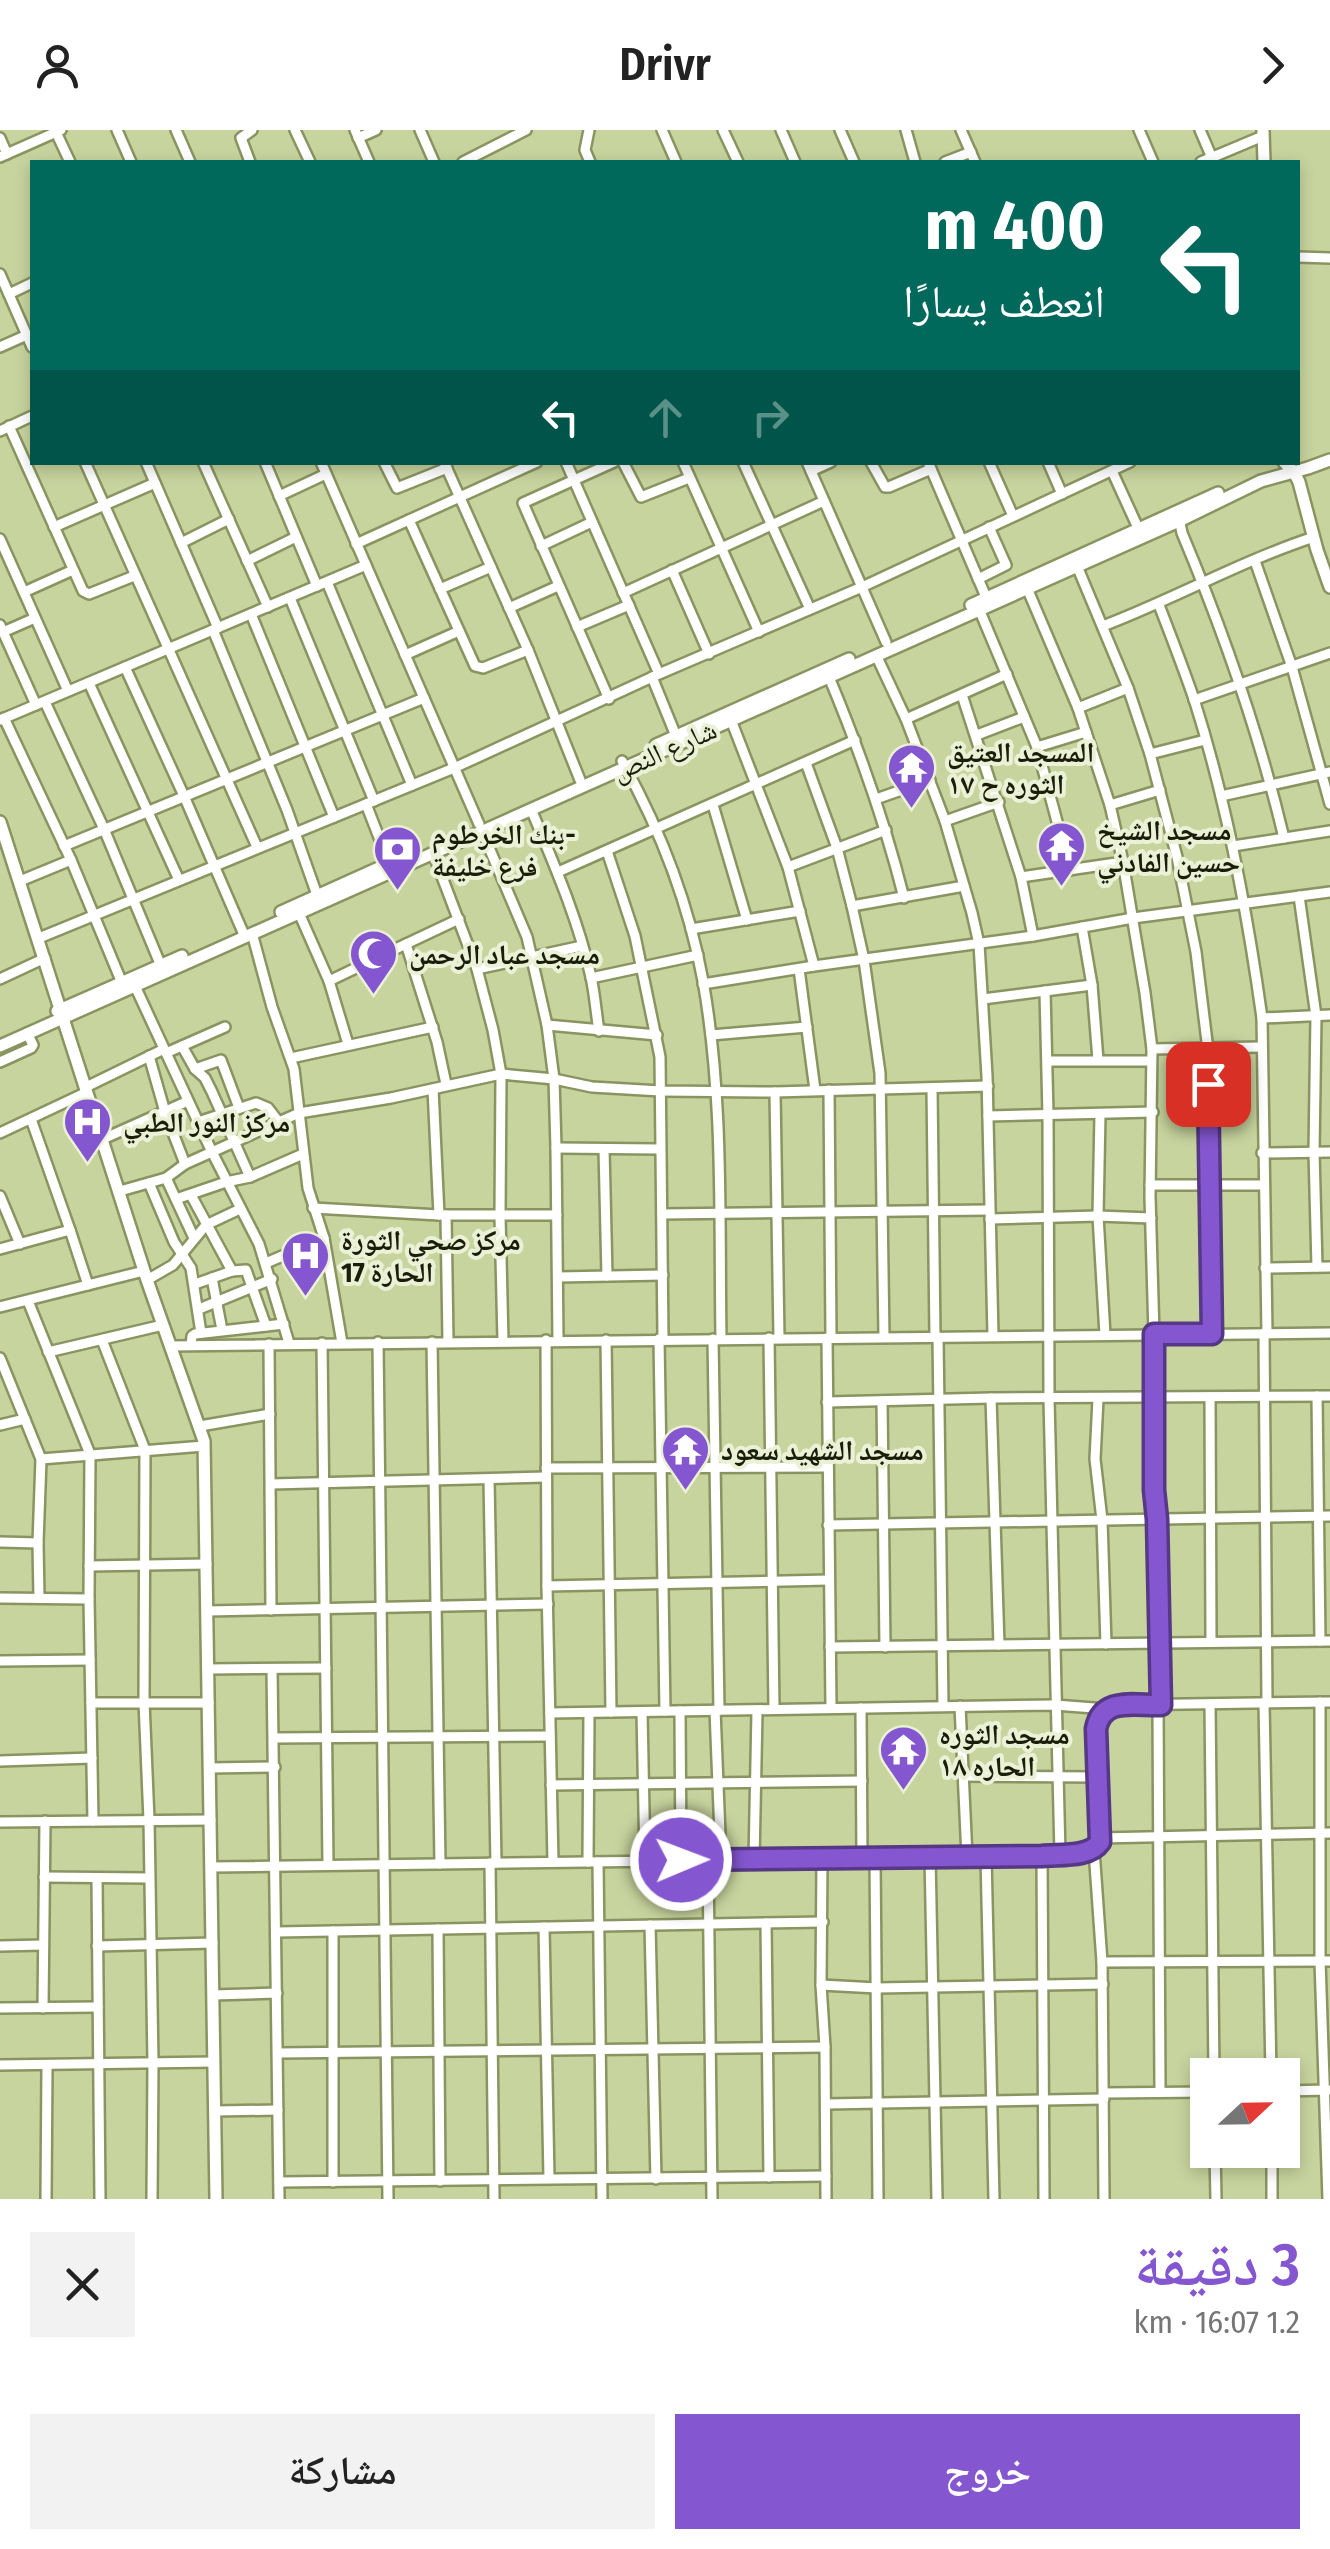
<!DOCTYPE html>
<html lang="ar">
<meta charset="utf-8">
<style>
:root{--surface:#fff;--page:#f2f2f2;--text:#222;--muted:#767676;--accent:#8456cf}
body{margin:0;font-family:"Fira Sans Condensed","Noto Naskh Arabic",sans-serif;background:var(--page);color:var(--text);direction:rtl;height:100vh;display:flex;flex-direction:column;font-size:38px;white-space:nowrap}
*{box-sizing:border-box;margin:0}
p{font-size:32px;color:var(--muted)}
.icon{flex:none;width:55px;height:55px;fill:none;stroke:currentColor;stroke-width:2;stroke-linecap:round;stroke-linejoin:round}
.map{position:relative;height:2069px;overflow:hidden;direction:ltr}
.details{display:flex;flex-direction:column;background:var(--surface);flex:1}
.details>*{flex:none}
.top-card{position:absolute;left:30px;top:30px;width:1270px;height:305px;border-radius:0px;box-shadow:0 5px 15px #0003;direction:rtl;background:#00695c;color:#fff;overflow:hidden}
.needle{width:65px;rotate:68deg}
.controls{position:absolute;left:1190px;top:1928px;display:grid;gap:20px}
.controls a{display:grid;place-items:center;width:110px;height:110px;border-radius:0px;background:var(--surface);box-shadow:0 5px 15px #0003;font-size:50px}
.pin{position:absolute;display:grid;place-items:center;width:85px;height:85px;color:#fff;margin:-42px;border-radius:20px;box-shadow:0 5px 15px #0006}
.me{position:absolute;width:110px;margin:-55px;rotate:89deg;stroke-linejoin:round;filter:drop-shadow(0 0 8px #0008)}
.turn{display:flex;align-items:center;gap:35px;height:210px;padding:0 30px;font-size:45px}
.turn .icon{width:130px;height:130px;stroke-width:2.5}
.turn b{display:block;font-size:70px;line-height:85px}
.lanes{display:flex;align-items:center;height:95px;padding:0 30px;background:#0003;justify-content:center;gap:50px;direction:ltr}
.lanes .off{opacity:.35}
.round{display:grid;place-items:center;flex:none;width:105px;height:105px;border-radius:0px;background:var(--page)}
.head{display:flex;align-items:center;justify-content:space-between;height:170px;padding:0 30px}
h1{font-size:60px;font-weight:600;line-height:75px;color:var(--accent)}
.action{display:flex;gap:20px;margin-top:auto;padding:20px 30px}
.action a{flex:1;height:115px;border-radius:0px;background:var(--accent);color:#fff;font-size:40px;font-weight:600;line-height:115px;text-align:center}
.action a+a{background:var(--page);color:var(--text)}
header{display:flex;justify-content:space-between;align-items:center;height:130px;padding:0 30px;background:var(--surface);font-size:45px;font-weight:600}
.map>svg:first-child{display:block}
</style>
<header><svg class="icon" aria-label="forward" viewBox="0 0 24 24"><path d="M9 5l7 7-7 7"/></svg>Drivr<svg class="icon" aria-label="person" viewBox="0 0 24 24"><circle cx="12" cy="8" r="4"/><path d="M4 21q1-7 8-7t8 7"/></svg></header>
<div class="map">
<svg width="1330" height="2069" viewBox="0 0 1330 2069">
<rect width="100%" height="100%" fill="#c8d49e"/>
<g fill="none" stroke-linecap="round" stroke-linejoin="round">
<defs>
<g id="street">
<polyline points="55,0 70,32"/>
<polyline points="117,0 131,32"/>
<polyline points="176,0 190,32"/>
<polyline points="295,0 310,32"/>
<polyline points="355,0 369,32"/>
<polyline points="420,0 434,32"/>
<polyline points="589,0 585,20 590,32"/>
<polyline points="662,0 676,32"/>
<polyline points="723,0 738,32"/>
<polyline points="781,0 795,32"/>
<polyline points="840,0 854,32"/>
<polyline points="906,0 915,32"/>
<polyline points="961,0 975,32"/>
<polyline points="1139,0 1153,32"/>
<polyline points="1200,0 1212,28"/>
<polyline points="0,8 7,24"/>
<polyline points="358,8 376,0"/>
<polyline points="0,27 61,0"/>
<polyline points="250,32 241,8 252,0"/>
<polyline points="463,32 526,0"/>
<polyline points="945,32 971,22"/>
<polyline points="1201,32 1263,6"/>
<polyline points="1298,127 1330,128"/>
<polyline points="0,144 32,217"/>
<polyline points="9,164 32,153"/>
<polyline points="0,217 27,205"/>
<polyline points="9,296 83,461 89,464 134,446"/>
<polyline points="0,301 32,286"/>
<polyline points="85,332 257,717"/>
<polyline points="146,332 218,498"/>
<polyline points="203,332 268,477"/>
<polyline points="265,332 317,456"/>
<polyline points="321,332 479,694"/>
<polyline points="384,332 397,358 447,338"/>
<polyline points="444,332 528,520 580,650"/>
<polyline points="566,332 659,544"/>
<polyline points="623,332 641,367 689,348"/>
<polyline points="683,332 759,502"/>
<polyline points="743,332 810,479"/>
<polyline points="807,332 886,512"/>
<polyline points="871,332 885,357 889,357 931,339"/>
<polyline points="928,332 986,467"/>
<polyline points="989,332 1013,386"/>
<polyline points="1048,332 1062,364"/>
<polyline points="811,341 831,332"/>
<polyline points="1112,341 1139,400"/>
<polyline points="279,366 326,344"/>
<path d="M1179,388L1182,403C1224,503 1259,603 1284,708"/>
<polyline points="409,390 475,536 483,538 528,520"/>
<polyline points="54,397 155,353"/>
<polyline points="0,409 68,561"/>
<polyline points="181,413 229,389"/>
<polyline points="356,414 537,332"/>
<polyline points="541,416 592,392"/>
<polyline points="247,431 296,407"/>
<polyline points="1255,431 1292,537 1330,674"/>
<polyline points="1077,436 1128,558 1150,624 1177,727 1196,822 1208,920 1212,1204"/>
<polyline points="672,440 709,524"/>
<polyline points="978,449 1006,435 989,397"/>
<polyline points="327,452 412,655"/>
<polyline points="1027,458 1078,578 1110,675 1123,732 1145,863 1152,919 1150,1067 1154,1204 1154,1359 1157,1389 1161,1575"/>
<polyline points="440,459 491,437"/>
<polyline points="24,462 73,440"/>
<polyline points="623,463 824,371"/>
<polyline points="290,468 374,671"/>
<path d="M1159,475C1171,506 1183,537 1194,569C1227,673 1247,780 1262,888L1267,1203"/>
<polyline points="509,478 558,456"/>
<polyline points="979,479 1037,617 1070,740"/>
<polyline points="251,484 334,687"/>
<polyline points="0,495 36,575"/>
<path d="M1103,496C1174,469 1241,431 1314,407"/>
<polyline points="577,497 629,475"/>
<polyline points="213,500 287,680 317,765"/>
<polyline points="3,502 35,488"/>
<polyline points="405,525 459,501"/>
<polyline points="876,525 906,589 945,691 972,783 979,814 987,946 993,1206"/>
<polyline points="125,537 184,666 245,807"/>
<polyline points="652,547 676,606"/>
<path d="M829,547C859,619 885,692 904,768"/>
<polyline points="89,553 179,750"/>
<polyline points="962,565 1021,747 1033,806"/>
<polyline points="609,569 523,373 614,332"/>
<polyline points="1194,570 1330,523"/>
<polyline points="45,572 104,699 161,836"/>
<polyline points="1078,578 1128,558"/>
<polyline points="4,588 71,730 122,853"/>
<polyline points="906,589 1007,544"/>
<polyline points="0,590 366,435"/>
<polyline points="731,590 788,737 814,836"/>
<polyline points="977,605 1024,587"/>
<polyline points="1037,617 1086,602"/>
<polyline points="1150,624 1205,610"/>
<path d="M622,631C660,699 689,775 703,851C724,968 719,1090 721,1209"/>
<polyline points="806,633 837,718 852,776 864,830 880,943 884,1207"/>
<polyline points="1221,666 1330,642"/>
<polyline points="876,669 930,650"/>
<polyline points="366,674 389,733"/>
<polyline points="713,675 747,790"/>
<polyline points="1110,675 1160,660"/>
<path d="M531,679C554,734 578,789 591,847C595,865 596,883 599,901"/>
<polyline points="945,691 999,672"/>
<polyline points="482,701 527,807 547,895 554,949 556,1018 558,1210"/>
<polyline points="64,716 424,568"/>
<polyline points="1233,716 1330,701"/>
<polyline points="607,721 635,806 660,927 663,1209"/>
<polyline points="433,723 477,839 493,900 501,944 500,1086 503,1211"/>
<polyline points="788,737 886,700"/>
<polyline points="558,742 855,610"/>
<polyline points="1021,747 1123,732"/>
<polyline points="20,751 71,730"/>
<polyline points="1299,766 1316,886 1314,1022 1317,1137"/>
<polyline points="852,776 964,756"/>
<polyline points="299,783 329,851 348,914"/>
<polyline points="1082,797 1092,855 1098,930"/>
<polyline points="691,799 800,781"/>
<polyline points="252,803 272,877 294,939 308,1058 324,1108 342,1213"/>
<polyline points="39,808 454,638 659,544 862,457 1130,332"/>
<polyline points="477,839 582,816"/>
<polyline points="799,839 815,960"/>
<polyline points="591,848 698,825"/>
<polyline points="0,849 45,828"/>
<polyline points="329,851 406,814"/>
<polyline points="703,854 814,836 1033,806 1133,788 1330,762"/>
<polyline points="135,856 212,1022 259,1114 289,1213"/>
<polyline points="1045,861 1048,985 1049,1269 1060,1725"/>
<polyline points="983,869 1092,855"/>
<polyline points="1262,888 1330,885"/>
<polyline points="547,895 657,905"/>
<polyline points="711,905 807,897"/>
<polyline points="182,916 195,939 205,948 212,962 250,1047"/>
<polyline points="1152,919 1261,917"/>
<polyline points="166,923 225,897"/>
<polyline points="149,926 165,982 185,1034"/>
<polyline points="291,928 433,897"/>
<polyline points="1048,931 1151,931"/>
<polyline points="0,932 31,918 33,915 27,903"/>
<polyline points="195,939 221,930 239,978"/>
<polyline points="446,954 437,912 406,814 459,789"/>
<polyline points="86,957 164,919"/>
<polyline points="932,958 935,1207"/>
<polyline points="433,959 439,1085"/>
<polyline points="829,960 831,1208"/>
<polyline points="775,962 779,1208"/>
<polyline points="1100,984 1098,1086 1105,1205"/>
<polyline points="988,986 1153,982"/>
<polyline points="31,989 70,1100"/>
<polyline points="198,992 256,973 268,978 278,991"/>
<polyline points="0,1003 87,962"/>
<polyline points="103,1009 188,971"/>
<polyline points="556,1018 660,1019"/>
<polyline points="604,1019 607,1146"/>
<polyline points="1262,1023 1330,1022"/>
<polyline points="166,1048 194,1108"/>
<polyline points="149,1053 174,1112 191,1138 201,1203"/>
<polyline points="1150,1055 1263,1055"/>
<polyline points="120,1061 166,1048 185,1034 299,983 391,968 501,944 554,949 592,957 661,961 775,962 988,956"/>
<polyline points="191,1065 232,1141"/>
<polyline points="0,1066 20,1114"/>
<polyline points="176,1069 226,1052 250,1047 303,1024"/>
<polyline points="313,1078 439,1085 557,1085"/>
<polyline points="662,1084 989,1080"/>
<polyline points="446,1085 448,1211"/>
<polyline points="990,1089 1098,1086 1151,1088"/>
<polyline points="0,1119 70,1100 88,1155"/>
<polyline points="266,1133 324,1108"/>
<polyline points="1265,1138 1330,1137"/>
<polyline points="558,1147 663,1145"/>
<polyline points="212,1148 222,1200"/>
<polyline points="147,1150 173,1135 206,1095 240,1079"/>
<polyline points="195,1154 232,1141 246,1140 266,1196"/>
<polyline points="28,1171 90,1324 89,1469 93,1691"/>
<polyline points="0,1177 144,1141"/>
<polyline points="199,1179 272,1149"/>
<polyline points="1264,1203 1267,1573"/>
<polyline points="938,1207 943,1576"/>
<polyline points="769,1208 774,1579"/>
<polyline points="827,1208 831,1578"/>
<polyline points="659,1209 665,1581"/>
<polyline points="713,1209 719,1580"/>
<polyline points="102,1210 145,1320 144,1572 149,1690 153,1933 152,2069"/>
<polyline points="546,1210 547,1456 553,1732"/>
<polyline points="606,1210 611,1582"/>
<polyline points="378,1212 388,2069"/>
<polyline points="432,1212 440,1734"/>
<polyline points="322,1213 328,1735"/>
<polyline points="269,1214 271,1480"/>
<polyline points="191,1215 192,1206 195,1204 284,1194"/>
<polyline points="170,1216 1330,1203"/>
<polyline points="48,1222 163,1195"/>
<polyline points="0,1228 41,1329 38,1413 39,1468"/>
<polyline points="1317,1266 1320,1511"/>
<polyline points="1210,1267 1211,1512"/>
<polyline points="991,1268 999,1515"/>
<polyline points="1098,1269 1095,1329 1102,1390 1106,1514"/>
<polyline points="882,1271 885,1517"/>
<polyline points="827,1272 991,1268 1330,1266"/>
<polyline points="0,1295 25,1289"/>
<polyline points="200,1296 270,1284"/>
<polyline points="41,1329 204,1316"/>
<polyline points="546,1338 827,1337"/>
<polyline points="489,1349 496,1733"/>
<polyline points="271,1354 545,1347"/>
<polyline points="828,1395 1330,1386"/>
<polyline points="0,1412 38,1413"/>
<polyline points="89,1436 207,1434"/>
<polyline points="547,1456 829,1450"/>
<polyline points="0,1468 89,1469"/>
<polyline points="207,1481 548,1474"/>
<polyline points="830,1517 1330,1511"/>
<polyline points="0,1531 90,1530"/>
<polyline points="208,1539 326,1538"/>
<polyline points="272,1539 279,2069"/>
<polyline points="1320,1572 1320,1831 1328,2069"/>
<polyline points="91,1573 209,1573"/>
<polyline points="1264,1573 1271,1945"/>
<polyline points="1210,1574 1214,1945"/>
<polyline points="1158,1575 1160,1962"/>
<polyline points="960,1576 967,1727"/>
<polyline points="861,1578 862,1728"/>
<polyline points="715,1580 721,1730"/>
<polyline points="680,1581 681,1731"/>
<polyline points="642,1582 645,1731"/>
<polyline points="550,1583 1055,1575 1107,1579"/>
<polyline points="274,1608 550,1606"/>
<polyline points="0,1631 92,1628"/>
<polyline points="209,1638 275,1637"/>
<polyline points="963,1646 1098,1647"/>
<polyline points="551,1655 862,1651"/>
<polyline points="0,1692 211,1690"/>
<polyline points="1100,1708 1330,1703"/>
<polyline points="1042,1726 1044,2069"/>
<polyline points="930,1727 937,2069"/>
<polyline points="986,1727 994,2069"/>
<polyline points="875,1728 878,2069"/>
<polyline points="822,1729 821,1855 825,1917 826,2069"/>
<polyline points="708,1730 712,2069"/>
<polyline points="754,1730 757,1581"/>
<polyline points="588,1732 589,1583"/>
<polyline points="598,1732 602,2069"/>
<polyline points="490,1733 494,2069"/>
<polyline points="211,1737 1042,1726 1094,1720"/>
<polyline points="44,1747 149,1748"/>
<polyline points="97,1748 100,2069"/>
<polyline points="766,1793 769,2047"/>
<polyline points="650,1795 656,2049"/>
<polyline points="544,1797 549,2048"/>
<polyline points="438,1799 440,2051"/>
<polyline points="333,1801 333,2052"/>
<polyline points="277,1802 823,1792"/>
<polyline points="0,1816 43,1815"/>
<polyline points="97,1816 213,1813"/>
<polyline points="1102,1832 1330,1831"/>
<polyline points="821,1855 877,1858 1103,1854"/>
<polyline points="213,1865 277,1863"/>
<polyline points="0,1878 98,1877"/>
<polyline points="43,1878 45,1691"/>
<polyline points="278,1923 825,1917"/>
<polyline points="0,1935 214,1932"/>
<polyline points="1282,1961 1330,1960"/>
<polyline points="1104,1963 1208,1962"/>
<polyline points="826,1974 1104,1969"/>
<polyline points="215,1981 278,1980"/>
<polyline points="1215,2020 1216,2069"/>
<polyline points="1272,2020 1272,2069"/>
<polyline points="279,2052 826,2046"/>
<polyline points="46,2069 47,1935"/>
<path d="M1104,2069L1102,1832L1094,1720L1099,1712L1096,1599C1098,1584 1104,1580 1118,1575L1330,1572"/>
</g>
<g id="secondary">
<polyline points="1263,0 1264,32"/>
<polyline points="1284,332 1294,342 1299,352 1317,420 1330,457"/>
<polyline points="971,475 1218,363"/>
<polyline points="656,615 849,529"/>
<polyline points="0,692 147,1150 204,1311 216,2069"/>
<polyline points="281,782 401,728"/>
<polyline points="57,881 182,826"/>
<polyline points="0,916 1179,391 1261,351 1308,338 1330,330"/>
</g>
</defs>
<!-- street casing -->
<use href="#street" stroke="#899460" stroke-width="14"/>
<!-- secondary casing -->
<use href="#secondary" stroke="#899460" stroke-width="16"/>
<!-- street -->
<use href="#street" stroke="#fff" stroke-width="9"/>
<!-- secondary -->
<use href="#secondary" stroke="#fff" stroke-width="11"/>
</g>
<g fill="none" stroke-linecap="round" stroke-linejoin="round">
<defs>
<path id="route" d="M681,1730L1042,1726C1060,1724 1089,1728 1100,1712L1096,1599C1102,1566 1135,1576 1161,1575L1157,1389L1154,1360V1204H1212L1208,954"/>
</defs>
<!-- route casing -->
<use href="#route" stroke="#563887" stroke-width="25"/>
<!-- route -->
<use href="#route" stroke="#8456cf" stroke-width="18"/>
</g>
<!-- icons -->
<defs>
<symbol id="temple-pin" viewBox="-11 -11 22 30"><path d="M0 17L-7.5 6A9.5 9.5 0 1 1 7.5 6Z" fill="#8456cf" stroke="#ebf1d6"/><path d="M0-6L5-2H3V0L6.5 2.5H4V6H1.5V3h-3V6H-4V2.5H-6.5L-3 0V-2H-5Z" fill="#fff"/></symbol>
<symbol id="bank-pin" viewBox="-11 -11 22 30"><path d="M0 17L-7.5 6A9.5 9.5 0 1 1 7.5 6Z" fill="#8456cf" stroke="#ebf1d6"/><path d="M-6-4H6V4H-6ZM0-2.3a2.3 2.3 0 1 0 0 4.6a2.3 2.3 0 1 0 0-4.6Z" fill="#fff"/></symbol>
<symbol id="mosque-pin" viewBox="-11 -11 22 30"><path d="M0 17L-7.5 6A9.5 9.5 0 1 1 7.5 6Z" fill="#8456cf" stroke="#ebf1d6"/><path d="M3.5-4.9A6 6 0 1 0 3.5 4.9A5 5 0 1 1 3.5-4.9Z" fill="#fff"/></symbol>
<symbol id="hospital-pin" viewBox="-11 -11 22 30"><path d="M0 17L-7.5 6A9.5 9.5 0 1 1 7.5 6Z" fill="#8456cf" stroke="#ebf1d6"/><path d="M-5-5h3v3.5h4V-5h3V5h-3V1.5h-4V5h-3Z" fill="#fff"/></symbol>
</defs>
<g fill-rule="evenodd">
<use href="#temple-pin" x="884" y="610" width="55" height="75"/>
<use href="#temple-pin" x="1034" y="688" width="55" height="75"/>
<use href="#bank-pin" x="370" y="692" width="55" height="75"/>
<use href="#mosque-pin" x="346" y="796" width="55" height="75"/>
<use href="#hospital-pin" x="60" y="964" width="55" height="75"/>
<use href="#hospital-pin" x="278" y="1098" width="55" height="75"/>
<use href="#temple-pin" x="658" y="1292" width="55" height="75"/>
<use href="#temple-pin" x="876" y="1592" width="55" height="75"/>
</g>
<g text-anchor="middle" stroke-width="8" stroke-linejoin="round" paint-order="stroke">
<!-- street labels -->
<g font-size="28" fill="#1a1e09" stroke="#ebf1d6">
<text transform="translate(664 620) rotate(-24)" y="10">شارع النص</text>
</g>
<!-- poi labels -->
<g font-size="28" font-weight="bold" fill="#1a1e09" stroke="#ebf1d6" text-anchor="start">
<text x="947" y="632">المسجد العتيق<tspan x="947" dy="32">الثوره ح ١٧</tspan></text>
<text x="1097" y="710">مسجد الشيخ<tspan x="1097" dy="32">حسين الفادني</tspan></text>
<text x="432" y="714">بنك الخرطوم-<tspan x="432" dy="32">فرع خليفة</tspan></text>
<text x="409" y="834">مسجد عباد الرحمن</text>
<text x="123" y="1002">مركز النور الطبي</text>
<text x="341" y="1120">مركز صحي الثورة<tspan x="341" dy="32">الحارة 17</tspan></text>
<text x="721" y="1330">مسجد الشهيد سعود</text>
<text x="939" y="1614">مسجد الثوره<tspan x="939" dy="32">الحاره ١٨</tspan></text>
</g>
</g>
</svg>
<div class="controls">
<a><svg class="needle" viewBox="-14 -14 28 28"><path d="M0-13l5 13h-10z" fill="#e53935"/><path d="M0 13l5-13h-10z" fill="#767676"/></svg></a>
</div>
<div class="pin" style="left:1208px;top:954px;background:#d93025"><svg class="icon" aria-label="arrive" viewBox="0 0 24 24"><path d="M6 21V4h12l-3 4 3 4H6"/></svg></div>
<svg class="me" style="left:681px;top:1730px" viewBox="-20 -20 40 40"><circle r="17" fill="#8456cf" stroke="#fff" stroke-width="3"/><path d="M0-11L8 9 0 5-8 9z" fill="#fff"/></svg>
<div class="top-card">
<div class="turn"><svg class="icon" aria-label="left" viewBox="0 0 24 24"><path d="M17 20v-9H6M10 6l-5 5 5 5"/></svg><div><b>400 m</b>انعطف يسارًا</div></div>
<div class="lanes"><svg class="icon" aria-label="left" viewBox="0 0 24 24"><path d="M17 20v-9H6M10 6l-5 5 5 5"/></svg><svg class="icon off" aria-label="ahead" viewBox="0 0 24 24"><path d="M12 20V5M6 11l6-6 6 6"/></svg><svg class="icon off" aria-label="right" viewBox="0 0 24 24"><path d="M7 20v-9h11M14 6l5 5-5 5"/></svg></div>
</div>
</div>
<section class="details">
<div class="head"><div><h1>3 دقيقة</h1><p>1.2 km · 16:07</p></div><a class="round"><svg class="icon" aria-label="close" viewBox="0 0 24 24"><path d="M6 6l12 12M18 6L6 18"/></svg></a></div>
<div class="action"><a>خروج</a><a>مشاركة</a></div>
</section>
